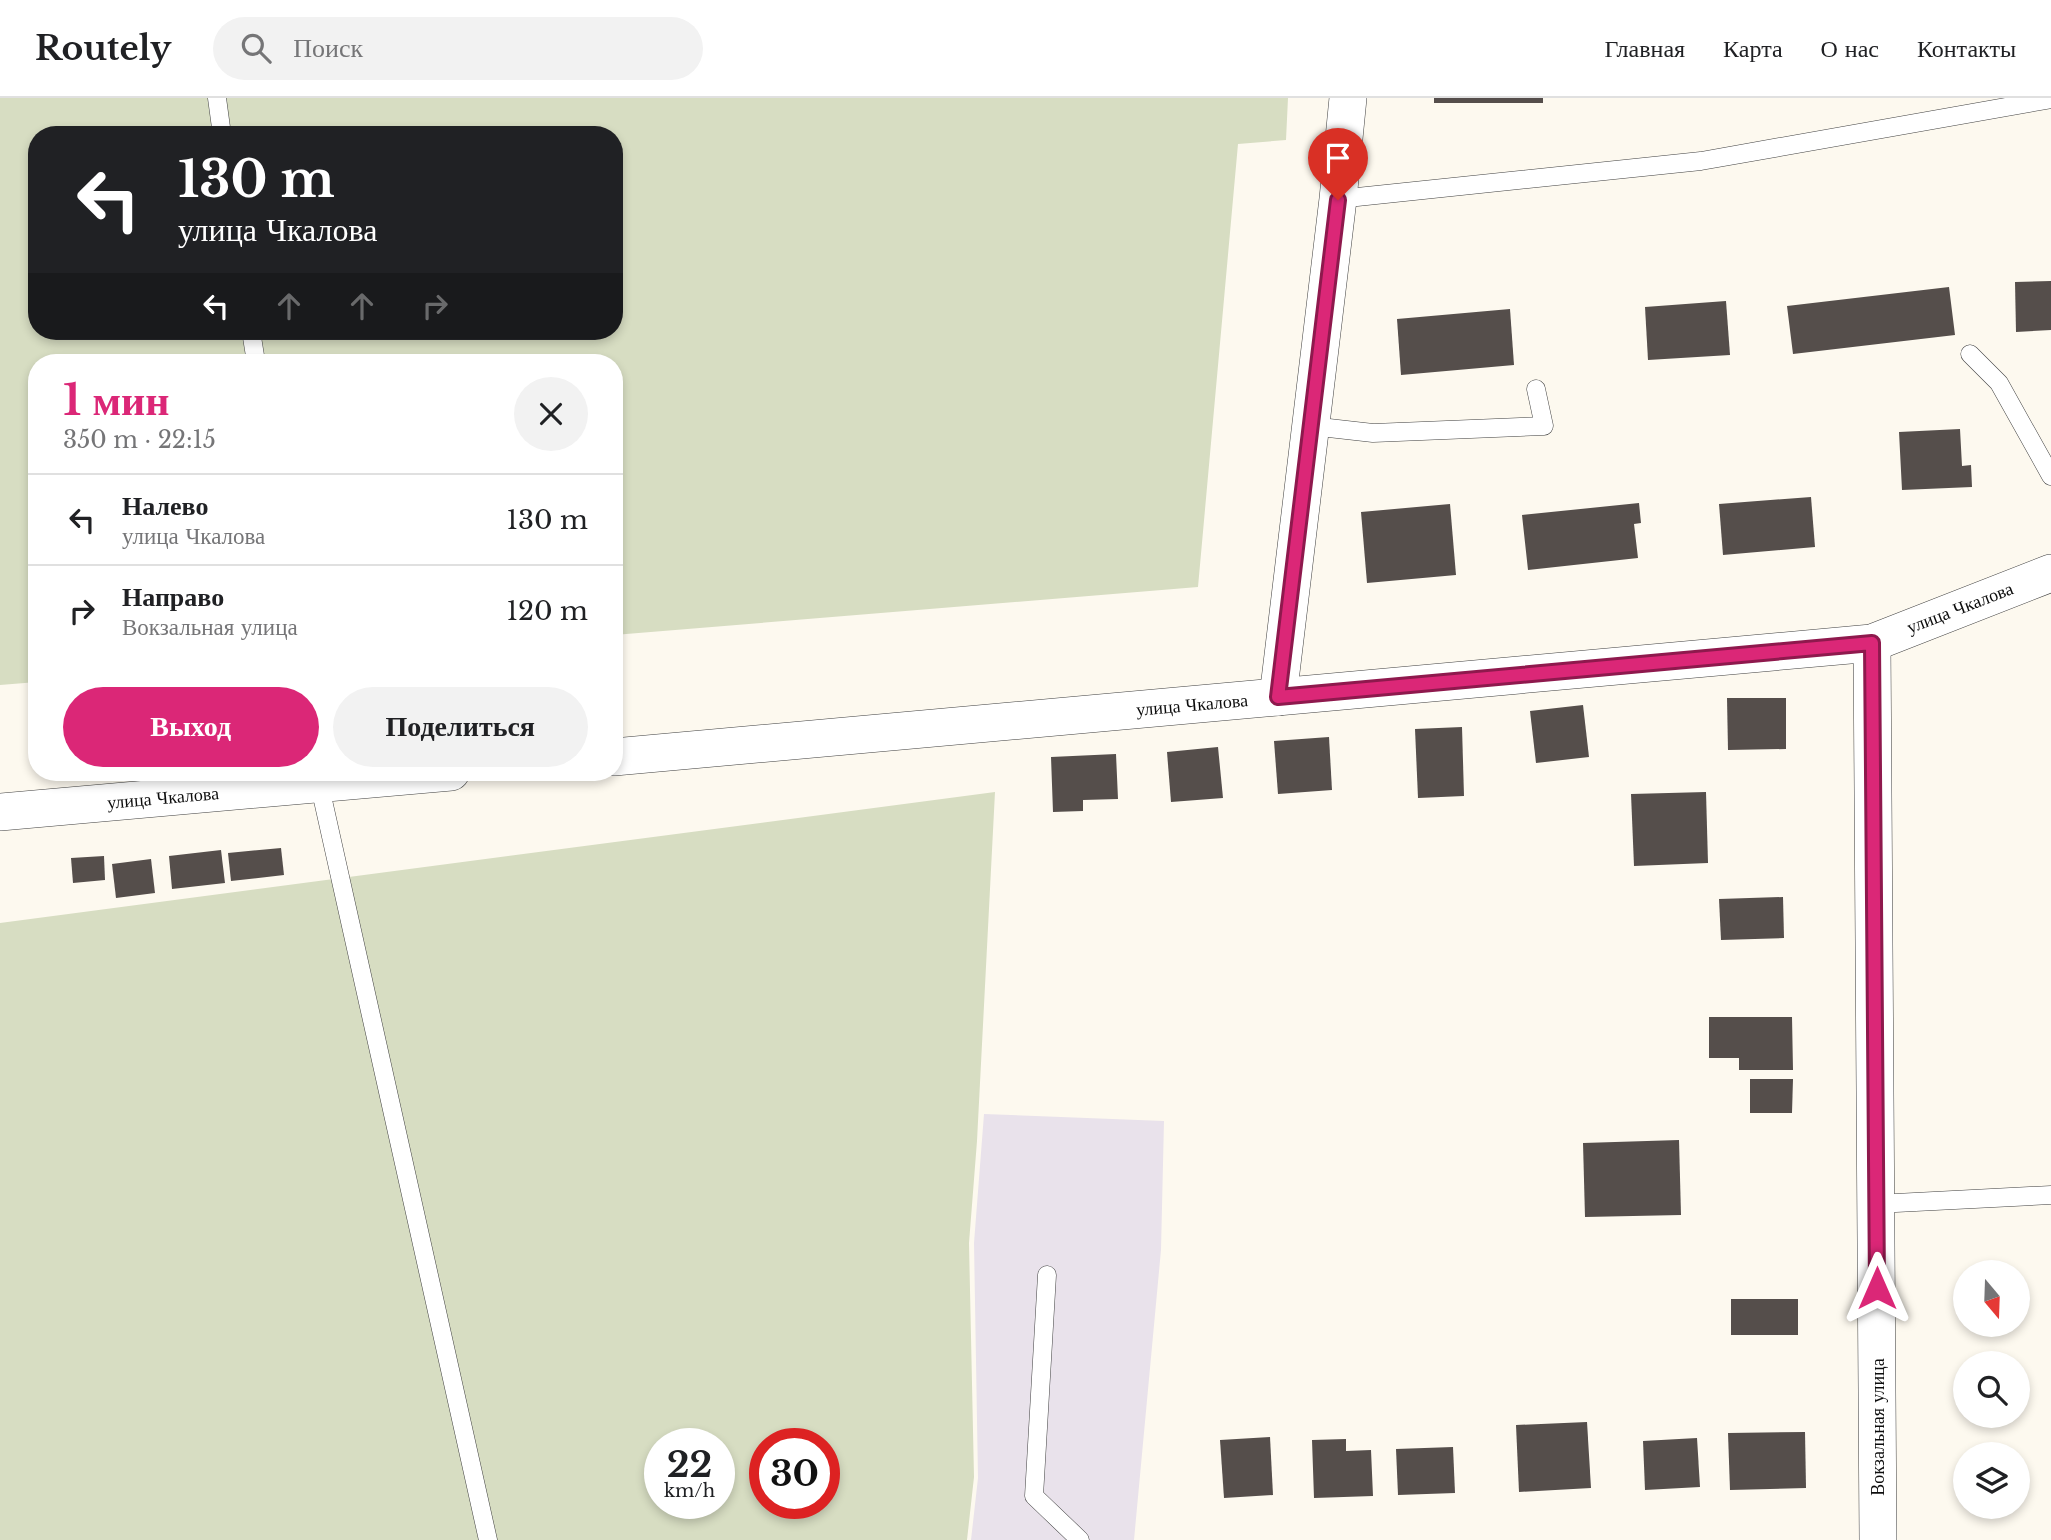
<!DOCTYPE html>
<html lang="ru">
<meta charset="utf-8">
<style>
:root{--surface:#fff;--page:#f2f2f2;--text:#202124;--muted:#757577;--line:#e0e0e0;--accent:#db2777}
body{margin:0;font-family:"Libre Baskerville",serif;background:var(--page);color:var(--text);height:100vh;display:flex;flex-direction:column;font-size:26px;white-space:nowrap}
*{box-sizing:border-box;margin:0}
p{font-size:23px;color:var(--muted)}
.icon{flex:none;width:38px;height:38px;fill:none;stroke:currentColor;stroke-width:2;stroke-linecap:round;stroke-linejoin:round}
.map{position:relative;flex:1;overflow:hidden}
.side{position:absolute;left:28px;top:256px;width:595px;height:427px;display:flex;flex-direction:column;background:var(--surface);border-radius:28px;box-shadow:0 4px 10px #0003}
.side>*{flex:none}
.top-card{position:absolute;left:28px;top:28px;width:595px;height:214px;border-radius:28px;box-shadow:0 4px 10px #0003;background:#202124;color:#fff;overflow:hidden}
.needle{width:46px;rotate:161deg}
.buttons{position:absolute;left:1953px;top:1162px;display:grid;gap:14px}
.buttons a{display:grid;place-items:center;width:77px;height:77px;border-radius:50%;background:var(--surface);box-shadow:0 4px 10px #0003;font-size:35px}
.speed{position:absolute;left:644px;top:1330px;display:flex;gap:14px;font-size:35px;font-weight:700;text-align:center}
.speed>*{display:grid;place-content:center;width:91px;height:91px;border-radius:50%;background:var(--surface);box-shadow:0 4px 10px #0003;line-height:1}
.speed small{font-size:18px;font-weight:400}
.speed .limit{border:10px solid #d22;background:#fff;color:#111}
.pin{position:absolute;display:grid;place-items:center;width:60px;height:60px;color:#fff;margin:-72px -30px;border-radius:50% 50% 50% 0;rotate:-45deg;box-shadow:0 0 7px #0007}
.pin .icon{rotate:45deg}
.me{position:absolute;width:77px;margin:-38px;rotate:0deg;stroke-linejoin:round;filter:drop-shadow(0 0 5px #0008)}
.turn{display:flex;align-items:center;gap:24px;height:147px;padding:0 35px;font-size:32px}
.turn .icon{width:91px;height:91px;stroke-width:2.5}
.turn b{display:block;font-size:49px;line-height:60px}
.lanes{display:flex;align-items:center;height:66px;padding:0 35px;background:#0003;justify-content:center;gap:35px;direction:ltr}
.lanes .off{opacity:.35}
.round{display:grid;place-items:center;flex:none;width:74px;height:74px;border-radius:37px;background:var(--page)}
.head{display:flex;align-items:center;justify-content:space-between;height:119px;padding:0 35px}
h1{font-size:42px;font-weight:800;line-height:52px;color:var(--accent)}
.button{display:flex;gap:14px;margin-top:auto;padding:14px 35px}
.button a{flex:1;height:80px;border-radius:42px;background:var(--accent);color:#fff;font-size:28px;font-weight:800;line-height:80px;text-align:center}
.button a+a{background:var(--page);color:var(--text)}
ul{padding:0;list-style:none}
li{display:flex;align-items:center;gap:21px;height:91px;padding:0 35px;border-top:2px solid var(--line)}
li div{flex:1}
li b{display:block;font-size:26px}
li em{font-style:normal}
header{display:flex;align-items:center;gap:42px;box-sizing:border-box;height:98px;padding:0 35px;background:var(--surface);border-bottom:2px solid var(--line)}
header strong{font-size:33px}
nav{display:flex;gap:38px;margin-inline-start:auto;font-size:24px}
.search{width:490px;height:63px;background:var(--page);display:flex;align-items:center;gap:18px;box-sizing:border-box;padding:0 24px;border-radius:38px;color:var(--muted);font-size:26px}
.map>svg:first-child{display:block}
</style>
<header>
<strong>Routely</strong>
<div class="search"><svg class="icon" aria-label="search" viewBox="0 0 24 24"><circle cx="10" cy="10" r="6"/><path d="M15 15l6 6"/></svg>Поиск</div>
<nav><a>Главная</a><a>Карта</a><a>О нас</a><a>Контакты</a></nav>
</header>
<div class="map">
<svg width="2051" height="1442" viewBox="0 0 2051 1442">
<rect width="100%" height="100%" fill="#fdf9ef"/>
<!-- industrial -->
<polygon fill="#e9e2eb" points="984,1016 1164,1023 1161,1152 1134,1442 971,1442 978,1380 974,1145"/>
<!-- cemetery -->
<g fill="#d7ddc2" fill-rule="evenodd">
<path d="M0,0H1288L1286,42L1238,46L1198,489L614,537V264H37V584L0,587ZM37,37H614V233H37Z"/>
<path d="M995,694L977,1043L969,1145L974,1379L967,1442H0V825ZM660,1346H719V1405H660ZM765,1346H824V1405H765Z"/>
</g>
<!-- building -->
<g fill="#554e4b">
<rect x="1434" y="0" width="109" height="5"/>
<polygon points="2051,183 2051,232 2016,234 2015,184"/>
<polygon points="1949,189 1955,237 1793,256 1787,208"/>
<polygon points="1726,203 1730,257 1648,262 1645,209"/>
<polygon points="1510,211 1514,267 1401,277 1397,221"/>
<polygon points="1960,331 1962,368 1971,367 1972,389 1902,392 1899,334"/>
<polygon points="1811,399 1815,449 1723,457 1719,406"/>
<polygon points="1639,405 1641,425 1634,426 1638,460 1528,472 1522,417"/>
<polygon points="1450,406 1456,477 1367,485 1361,414"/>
<polygon points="1727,600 1786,600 1786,651 1728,652"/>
<polygon points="1583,607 1589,659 1536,665 1530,613"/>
<polygon points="1462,629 1464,698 1418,700 1415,631"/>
<polygon points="1329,639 1332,692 1278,696 1274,643"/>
<polygon points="1218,649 1223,700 1171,704 1167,654"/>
<polygon points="1116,656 1118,701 1083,702 1083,713 1053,714 1051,659"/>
<polygon points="1706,694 1708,765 1634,768 1631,696"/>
<polygon points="281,750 284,777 231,783 228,755"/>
<polygon points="221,752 225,785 172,791 169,758"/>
<polygon points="104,758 105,782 73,785 71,760"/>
<polygon points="151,761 155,795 116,800 112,766"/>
<polygon points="1783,799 1784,840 1721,842 1719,801"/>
<polygon points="1709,919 1792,919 1793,972 1739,972 1739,960 1709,960"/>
<polygon points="1750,981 1793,981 1792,1015 1750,1015"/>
<polygon points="1679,1042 1681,1117 1585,1119 1583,1045"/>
<rect x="1731" y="1201" width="67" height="36"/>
<polygon points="1587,1324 1591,1390 1519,1394 1516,1327"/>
<polygon points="1805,1334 1806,1390 1730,1392 1728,1335"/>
<polygon points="1270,1339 1273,1397 1224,1400 1220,1342"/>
<polygon points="1697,1340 1700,1389 1645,1392 1643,1343"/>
<polygon points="1346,1341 1346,1353 1371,1352 1373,1398 1314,1400 1312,1342"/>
<polygon points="1453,1349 1455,1395 1398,1397 1396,1351"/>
</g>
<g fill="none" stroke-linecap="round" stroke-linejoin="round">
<defs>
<g id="service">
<polyline points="217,0 222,37"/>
<polyline points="1338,101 1701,63 2051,1"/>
<polyline points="251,233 256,264"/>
<polyline points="1970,256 1999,285 2051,378"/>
<polyline points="1311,328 1373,335 1544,328 1536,291"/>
<polyline points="318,680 488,1442"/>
<polyline points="1876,1106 2051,1097"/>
<polyline points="1047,1177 1034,1398 1080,1442"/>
</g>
<g id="minor">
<polyline points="1872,545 1878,1442"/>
<polyline points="1278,599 1338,101 1348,0"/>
<polyline points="614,659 1872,545 2051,475"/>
<polyline points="0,714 451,674"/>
</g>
</defs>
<!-- service casing -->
<use href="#service" stroke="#404040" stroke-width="19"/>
<!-- minor casing -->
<use href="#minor" stroke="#404040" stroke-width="38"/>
<!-- service -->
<use href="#service" stroke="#fff" stroke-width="18"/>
<!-- minor -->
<use href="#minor" stroke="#fff" stroke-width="37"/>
</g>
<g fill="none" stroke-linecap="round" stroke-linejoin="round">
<defs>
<polyline id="route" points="1338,102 1278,599 1872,545 1877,1190"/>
</defs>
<!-- route casing -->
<use href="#route" stroke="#8e194d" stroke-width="18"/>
<!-- route -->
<use href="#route" stroke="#db2777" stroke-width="12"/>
</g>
<g text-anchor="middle" stroke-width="7" stroke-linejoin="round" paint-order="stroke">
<!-- street labels -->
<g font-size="18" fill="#0d0d0d" stroke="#fff">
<text transform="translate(1960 510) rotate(-21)" y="6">улица Чкалова</text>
<text transform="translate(1192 607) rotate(-5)" y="6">улица Чкалова</text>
<text transform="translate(163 700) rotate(-5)" y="6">улица Чкалова</text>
<text transform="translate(1878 1329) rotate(-90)" y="6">Вокзальная улица</text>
</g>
</g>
</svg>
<div class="buttons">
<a><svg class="needle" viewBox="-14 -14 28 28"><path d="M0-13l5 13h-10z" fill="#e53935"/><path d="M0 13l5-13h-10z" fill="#757577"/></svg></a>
<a><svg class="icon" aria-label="search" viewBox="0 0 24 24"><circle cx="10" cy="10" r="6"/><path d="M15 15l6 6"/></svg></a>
<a><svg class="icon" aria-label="layers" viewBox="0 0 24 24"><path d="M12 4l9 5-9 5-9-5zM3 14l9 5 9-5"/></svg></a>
</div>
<div class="speed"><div>22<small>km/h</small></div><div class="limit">30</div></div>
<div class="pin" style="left:1338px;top:102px;background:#d93025"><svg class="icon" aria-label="arrive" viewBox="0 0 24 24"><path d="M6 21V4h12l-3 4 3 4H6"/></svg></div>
<svg class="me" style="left:1877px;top:1190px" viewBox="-20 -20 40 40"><path d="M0-17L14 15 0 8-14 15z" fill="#db2777" stroke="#fff" stroke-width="4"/></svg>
<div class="top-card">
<div class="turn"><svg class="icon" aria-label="left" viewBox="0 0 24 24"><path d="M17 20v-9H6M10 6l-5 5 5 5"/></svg><div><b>130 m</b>улица Чкалова</div></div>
<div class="lanes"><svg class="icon" aria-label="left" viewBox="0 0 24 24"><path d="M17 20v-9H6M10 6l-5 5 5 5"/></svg><svg class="icon off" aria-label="ahead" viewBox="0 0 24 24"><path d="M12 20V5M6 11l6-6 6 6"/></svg><svg class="icon off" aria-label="ahead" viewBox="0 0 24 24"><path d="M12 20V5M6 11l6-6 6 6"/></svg><svg class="icon off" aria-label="right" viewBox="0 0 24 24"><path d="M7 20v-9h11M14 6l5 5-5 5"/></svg></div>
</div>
<section class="side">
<div class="head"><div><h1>1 мин</h1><p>350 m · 22:15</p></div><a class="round"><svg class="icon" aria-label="close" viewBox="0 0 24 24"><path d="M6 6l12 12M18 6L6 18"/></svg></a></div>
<ul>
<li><svg class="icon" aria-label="left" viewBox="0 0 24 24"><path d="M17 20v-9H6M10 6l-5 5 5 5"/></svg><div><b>Налево</b><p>улица Чкалова</p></div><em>130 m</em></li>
<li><svg class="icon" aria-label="right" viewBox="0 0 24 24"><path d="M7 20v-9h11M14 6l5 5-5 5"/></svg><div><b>Направо</b><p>Вокзальная улица</p></div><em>120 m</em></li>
</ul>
<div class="button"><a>Выход</a><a>Поделиться</a></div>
</section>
</div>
